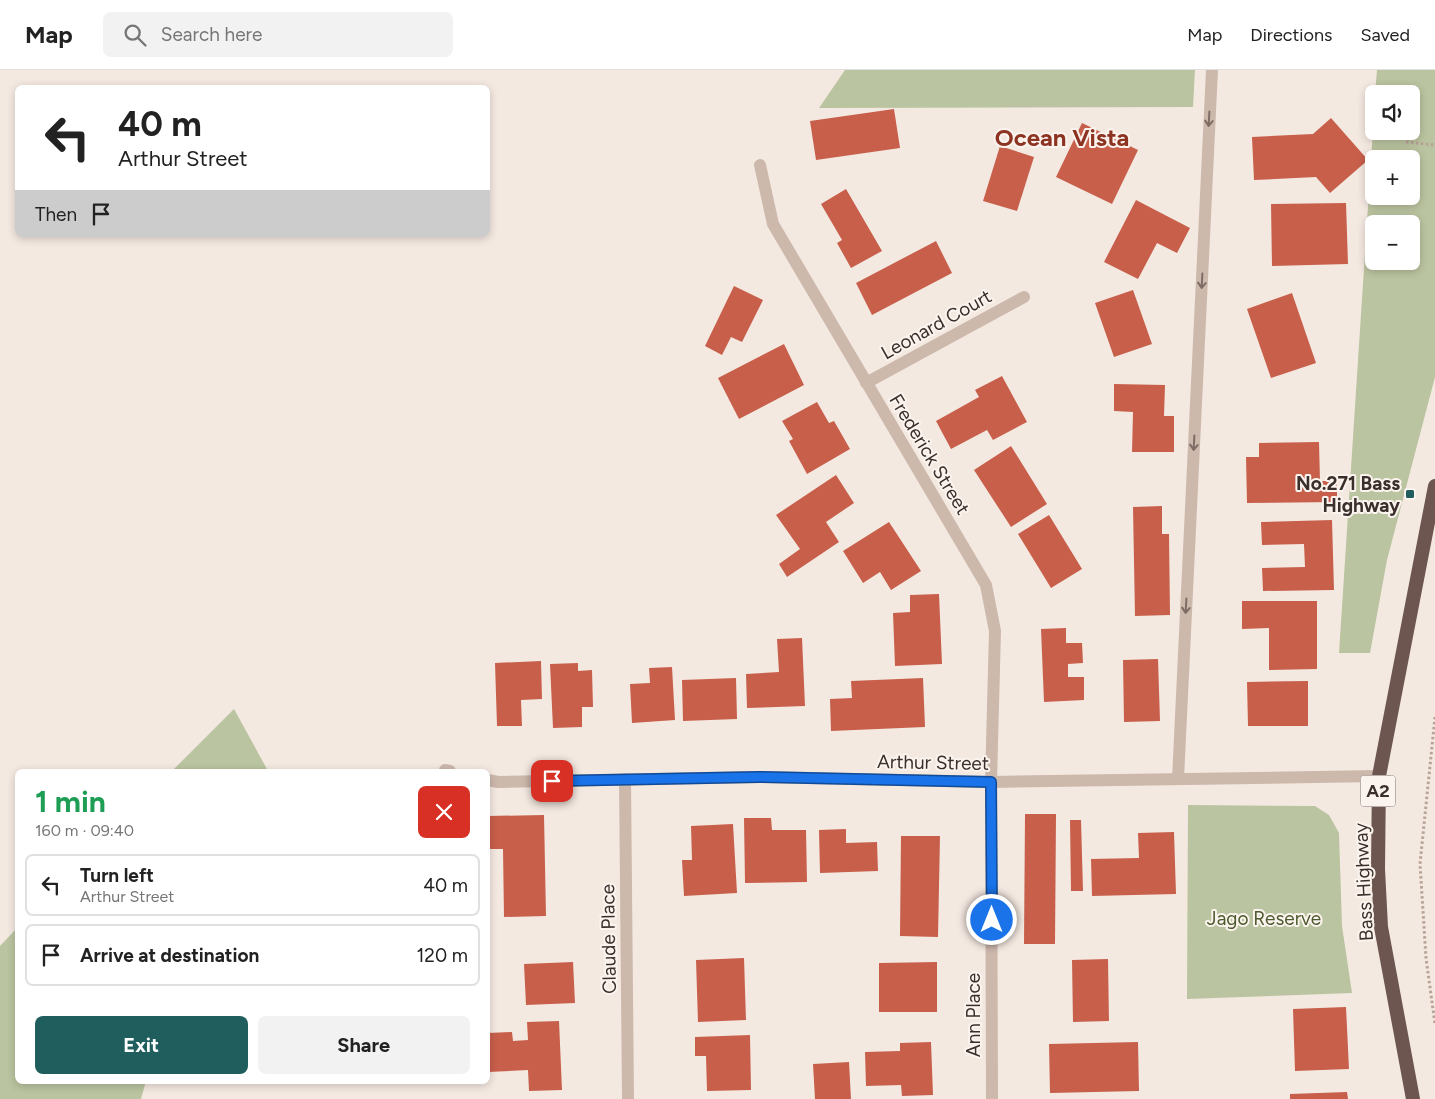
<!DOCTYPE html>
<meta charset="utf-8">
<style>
:root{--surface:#fff;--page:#f2f2f2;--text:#222;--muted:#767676;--line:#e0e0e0;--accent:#1f5e5d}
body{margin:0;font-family:Figtree,sans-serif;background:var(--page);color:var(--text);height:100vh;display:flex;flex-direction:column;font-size:19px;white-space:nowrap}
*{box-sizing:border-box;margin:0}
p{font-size:16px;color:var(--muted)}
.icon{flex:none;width:28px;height:28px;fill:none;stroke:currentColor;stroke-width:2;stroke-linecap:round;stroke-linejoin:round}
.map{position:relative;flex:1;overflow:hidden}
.drawer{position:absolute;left:15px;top:699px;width:475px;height:315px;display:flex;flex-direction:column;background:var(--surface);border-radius:8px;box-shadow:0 2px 8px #0003}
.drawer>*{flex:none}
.banner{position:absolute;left:15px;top:15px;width:475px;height:152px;border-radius:8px;box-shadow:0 2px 8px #0003;background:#fff;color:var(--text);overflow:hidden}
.buttons{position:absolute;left:1365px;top:15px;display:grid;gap:10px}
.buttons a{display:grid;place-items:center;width:55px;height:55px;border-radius:8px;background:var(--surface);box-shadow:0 2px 8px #0003;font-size:25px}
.pin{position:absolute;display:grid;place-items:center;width:42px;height:42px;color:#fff;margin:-21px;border-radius:10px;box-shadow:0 2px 8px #0006}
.me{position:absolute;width:55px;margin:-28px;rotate:0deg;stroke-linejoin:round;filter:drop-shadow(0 0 4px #0008)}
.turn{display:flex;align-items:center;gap:18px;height:105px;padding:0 20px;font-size:22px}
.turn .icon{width:65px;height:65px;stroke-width:2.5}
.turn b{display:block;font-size:35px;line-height:42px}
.then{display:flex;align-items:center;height:48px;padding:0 20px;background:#0003;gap:10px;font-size:19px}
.round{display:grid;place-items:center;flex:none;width:52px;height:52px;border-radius:8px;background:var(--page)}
.overview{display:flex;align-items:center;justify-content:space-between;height:85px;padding:0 20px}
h1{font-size:30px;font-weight:700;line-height:38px;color:#1e9e55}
.action{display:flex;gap:10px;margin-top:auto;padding:10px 20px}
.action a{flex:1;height:58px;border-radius:8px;background:var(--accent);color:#fff;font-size:20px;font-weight:700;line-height:58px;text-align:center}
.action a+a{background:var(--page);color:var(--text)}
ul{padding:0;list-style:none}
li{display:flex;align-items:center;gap:15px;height:62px;margin:0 10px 8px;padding:0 10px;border:2px solid var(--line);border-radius:8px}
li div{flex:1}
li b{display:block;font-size:19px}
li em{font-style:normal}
header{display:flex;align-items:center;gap:30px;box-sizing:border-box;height:70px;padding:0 25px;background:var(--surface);border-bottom:1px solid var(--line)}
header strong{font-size:24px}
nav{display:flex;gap:28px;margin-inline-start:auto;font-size:18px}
.search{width:350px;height:45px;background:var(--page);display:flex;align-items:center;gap:12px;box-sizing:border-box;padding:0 18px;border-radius:8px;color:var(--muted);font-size:19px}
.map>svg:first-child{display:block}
</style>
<header>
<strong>Map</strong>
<div class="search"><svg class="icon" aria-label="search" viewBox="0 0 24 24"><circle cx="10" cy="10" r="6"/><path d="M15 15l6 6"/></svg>Search here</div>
<nav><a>Map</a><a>Directions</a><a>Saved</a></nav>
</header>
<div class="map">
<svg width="1435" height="1029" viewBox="0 0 1435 1029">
<rect width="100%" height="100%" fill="#f4e9e1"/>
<!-- green -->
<g fill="#bbc4a0" fill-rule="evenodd">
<polygon points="845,0 1195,0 1193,37 819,38"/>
<path d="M1377,0H1435V307L1387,490L1370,583H1339L1374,44V61H1411V24H1375ZM1374,89H1411V126H1374ZM1374,154H1411V191H1374Z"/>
<polygon points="234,639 268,701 172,701"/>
<polygon points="1188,735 1315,736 1329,745 1339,763 1342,856 1352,923 1187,929"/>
<polygon points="17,858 18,1011 146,1011 141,1029 0,1029 0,876"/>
</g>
<!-- building -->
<g fill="#c85f4b">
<polygon points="894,39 900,78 816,90 810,51"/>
<polygon points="1331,48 1368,90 1330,123 1316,107 1254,110 1252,67 1313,64"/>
<polygon points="1082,53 1138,80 1112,134 1056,107"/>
<polygon points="1000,76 1034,87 1017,141 983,131"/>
<polygon points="846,119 882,181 851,198 837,173 842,170 821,134"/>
<polygon points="1136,130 1190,158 1177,183 1157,173 1138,209 1104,192"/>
<polygon points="1346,133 1348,194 1272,196 1271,134"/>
<polygon points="936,171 952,203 872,245 856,213"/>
<polygon points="734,216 763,230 742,272 731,267 722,285 705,276"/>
<polygon points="1133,220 1152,274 1114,287 1095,233"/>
<polygon points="1292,223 1316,293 1271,308 1247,239"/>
<polygon points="784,274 804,315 739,349 718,308"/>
<polygon points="1002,306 1027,352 993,370 987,360 951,379 936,351 979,327 975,320"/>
<polygon points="1114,314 1165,315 1164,346 1174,346 1174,382 1132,382 1133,342 1114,341"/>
<polygon points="817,332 829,353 834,351 850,379 807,404 789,371 793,369 782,351"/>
<polygon points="1319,372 1320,411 1337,411 1337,432 1247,433 1246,387 1259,387 1259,373"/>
<polygon points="1011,376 1047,434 1011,457 974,400"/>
<polygon points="836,405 854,433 826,452 839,472 787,507 779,494 800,479 776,445"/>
<polygon points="1162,436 1162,464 1169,464 1170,545 1135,546 1133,437"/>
<polygon points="1049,445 1082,499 1051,518 1018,464"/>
<polygon points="1332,450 1334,520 1263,521 1262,498 1305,497 1304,474 1262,475 1261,452"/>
<polygon points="889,452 921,501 891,520 880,502 863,513 843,481"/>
<polygon points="939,524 942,594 895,596 893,543 910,542 910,525"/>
<polygon points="1242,531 1317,531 1317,599 1269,600 1269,558 1242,559"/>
<polygon points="1066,558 1066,573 1082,573 1083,593 1068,594 1068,607 1084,607 1084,630 1044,632 1041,559"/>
<polygon points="802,568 805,636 747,638 746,604 779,602 777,569"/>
<polygon points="1158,589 1160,651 1124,652 1123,590"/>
<polygon points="541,591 542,629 521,630 522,656 497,656 495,593"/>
<polygon points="578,593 578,601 592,600 593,637 582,637 582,657 553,658 550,594"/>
<polygon points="672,597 675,650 632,653 630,614 650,613 649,598"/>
<polygon points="736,608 737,649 683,651 682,610"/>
<polygon points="923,608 925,657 831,661 830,629 852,628 851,611"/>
<polygon points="1308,611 1308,656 1248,656 1247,612"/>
<polygon points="1025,744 1056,744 1055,874 1024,874"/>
<polygon points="544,745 546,846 504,847 503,779 488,779 488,746"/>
<polygon points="744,748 771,748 772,760 806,760 807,812 745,813"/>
<polygon points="1070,750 1081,750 1083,821 1071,821"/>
<polygon points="733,754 737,823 684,826 682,790 692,790 691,756"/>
<polygon points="846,759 846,773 877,772 878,801 820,803 819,760"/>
<polygon points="1174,762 1176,824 1092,826 1091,789 1139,788 1138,763"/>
<polygon points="901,766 940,766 938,867 900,866"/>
<polygon points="744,888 746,950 698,952 696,890"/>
<polygon points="1108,889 1109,951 1073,952 1072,890"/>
<polygon points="573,892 575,933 526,935 524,894"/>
<polygon points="937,892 937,942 879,942 879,893"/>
<polygon points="1346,937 1349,999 1295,1001 1293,939"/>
<polygon points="559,951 562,1020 529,1021 528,1000 488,1002 488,963 512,962 513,971 528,970 527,952"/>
<polygon points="750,965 751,1020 707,1021 706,986 695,986 695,967"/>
<polygon points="931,972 933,1025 902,1026 901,1015 866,1016 865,982 900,981 900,973"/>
<polygon points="1138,972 1139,1021 1050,1023 1049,974"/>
<polygon points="849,992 851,1029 815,1029 813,994"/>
<polygon points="1347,1022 1348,1029 1290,1029 1290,1024"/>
</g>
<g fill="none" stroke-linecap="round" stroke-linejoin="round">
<!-- path -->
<g stroke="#b9a296" stroke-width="3" stroke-dasharray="2.5 2.5" stroke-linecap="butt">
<polyline points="1406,72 1435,75"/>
<polyline points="1435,647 1420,794 1426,888 1435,954"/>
</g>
<!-- service -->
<polyline stroke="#cdb8ac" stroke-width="12" points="1178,709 1212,0"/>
<!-- minor -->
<g stroke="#cdb8ac" stroke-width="12">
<polyline points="760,95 773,154 986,515 995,561 991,712 992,1029"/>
<polyline points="866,313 1024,227"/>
<polyline points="445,700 450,701"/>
<polyline points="625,709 628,1029"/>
<polyline points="488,710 498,712 759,707 991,712 1379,706"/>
</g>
<!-- trunk -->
<polyline stroke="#6c564f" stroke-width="14" points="1413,1029 1381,857 1378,799 1379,706 1435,416"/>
</g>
<!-- one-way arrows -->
<defs><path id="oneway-shaft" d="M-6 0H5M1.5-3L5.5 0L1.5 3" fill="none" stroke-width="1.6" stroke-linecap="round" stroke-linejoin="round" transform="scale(1.25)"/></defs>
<g stroke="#7d6d65">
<use href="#oneway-shaft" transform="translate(1209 49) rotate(93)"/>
<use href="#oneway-shaft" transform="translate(1202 211) rotate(93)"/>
<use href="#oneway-shaft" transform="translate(1194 373) rotate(93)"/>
<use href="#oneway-shaft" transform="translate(1186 536) rotate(93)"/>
</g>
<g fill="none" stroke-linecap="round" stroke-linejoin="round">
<defs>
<polyline id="route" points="552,711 759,707 991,712 992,850"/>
</defs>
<!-- route casing -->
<use href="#route" stroke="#114b97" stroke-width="12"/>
<!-- route -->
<use href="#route" stroke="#1a73e8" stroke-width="9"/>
</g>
<!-- markers -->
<rect fill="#1f5e5d" stroke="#fbf4ee" stroke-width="2" x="1405" y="419" width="10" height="10" rx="2.5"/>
<g text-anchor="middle" stroke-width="4" stroke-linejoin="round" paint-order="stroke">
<!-- shield labels -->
<rect fill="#fbf4ee" stroke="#756a66" stroke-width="1" x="1360.5" y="705.5" width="35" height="31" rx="4"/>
<g font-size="18" font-weight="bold" fill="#3b2f2b">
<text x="1378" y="727">A2</text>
</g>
<!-- street labels -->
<g font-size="19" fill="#3b2f2b" stroke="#fbf4ee">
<text transform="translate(936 254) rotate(-29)" y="7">Leonard Court</text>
<text transform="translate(930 384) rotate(59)" y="7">Frederick Street</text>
<text transform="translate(933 692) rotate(1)" y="7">Arthur Street</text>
<text transform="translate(1363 812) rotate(-93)" y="7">Bass Highway</text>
<text transform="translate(608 869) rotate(-91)" y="7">Claude Place</text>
<text transform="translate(973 945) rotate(-90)" y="7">Ann Place</text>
</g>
<!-- poi labels -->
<g font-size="19" font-weight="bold" fill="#3b2f2b" stroke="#fbf4ee" text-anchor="end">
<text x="1400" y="420">No.271 Bass<tspan x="1400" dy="22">Highway</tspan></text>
</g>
<!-- park labels -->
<g font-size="19" fill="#4d5a2e" stroke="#fbf4ee">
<text x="1264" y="855">Jago Reserve</text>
</g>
<!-- district labels -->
<g font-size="24" font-weight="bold" fill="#8c3322" stroke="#fbf4ee">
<text x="1062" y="76">Ocean Vista</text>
</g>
</g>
</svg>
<div class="buttons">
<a><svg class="icon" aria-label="sound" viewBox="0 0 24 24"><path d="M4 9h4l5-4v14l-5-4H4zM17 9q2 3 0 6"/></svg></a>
<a>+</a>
<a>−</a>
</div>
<div class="pin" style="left:552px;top:711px;background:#d93025"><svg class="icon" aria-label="arrive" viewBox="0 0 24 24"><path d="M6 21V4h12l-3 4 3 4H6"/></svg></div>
<svg class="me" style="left:992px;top:850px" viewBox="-20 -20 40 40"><circle r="17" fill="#1a73e8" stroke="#fff" stroke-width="3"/><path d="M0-11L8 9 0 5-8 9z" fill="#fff"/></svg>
<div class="banner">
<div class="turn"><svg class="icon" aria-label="left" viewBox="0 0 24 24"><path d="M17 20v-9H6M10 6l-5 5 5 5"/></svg><div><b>40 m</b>Arthur Street</div></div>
<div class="then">Then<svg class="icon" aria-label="arrive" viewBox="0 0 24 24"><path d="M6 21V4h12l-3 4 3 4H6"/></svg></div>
</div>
<section class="drawer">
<div class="overview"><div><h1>1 min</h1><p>160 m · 09:40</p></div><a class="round" style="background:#d93025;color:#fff"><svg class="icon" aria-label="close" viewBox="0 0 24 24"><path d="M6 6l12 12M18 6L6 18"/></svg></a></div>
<ul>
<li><svg class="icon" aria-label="left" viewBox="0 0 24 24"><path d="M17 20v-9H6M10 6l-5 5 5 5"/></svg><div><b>Turn left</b><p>Arthur Street</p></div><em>40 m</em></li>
<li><svg class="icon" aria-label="arrive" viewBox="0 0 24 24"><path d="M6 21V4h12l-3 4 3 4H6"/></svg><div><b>Arrive at destination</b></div><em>120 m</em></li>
</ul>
<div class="action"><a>Exit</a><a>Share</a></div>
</section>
</div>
